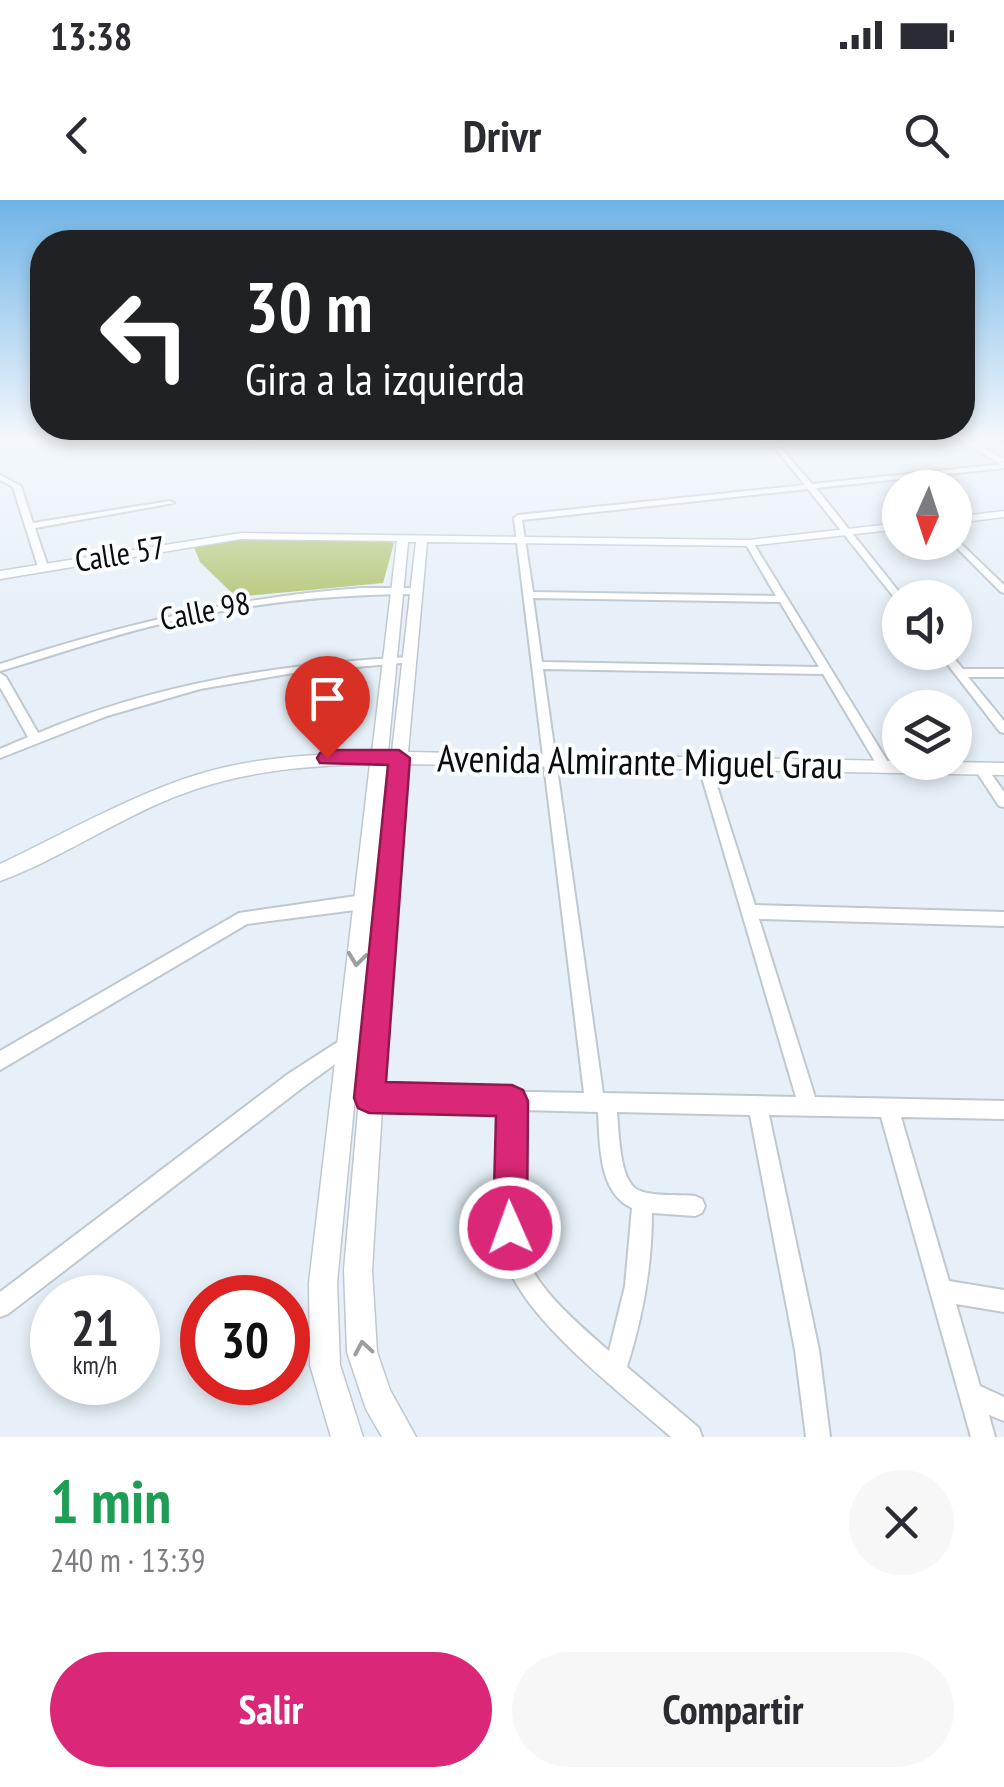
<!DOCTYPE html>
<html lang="es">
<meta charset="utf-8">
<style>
:root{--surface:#fff;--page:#f7f7f7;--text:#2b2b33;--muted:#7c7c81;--accent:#db2777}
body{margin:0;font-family:"PT Sans Narrow",sans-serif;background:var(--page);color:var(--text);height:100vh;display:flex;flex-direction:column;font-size:38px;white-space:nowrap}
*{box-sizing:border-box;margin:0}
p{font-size:32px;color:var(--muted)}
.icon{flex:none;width:55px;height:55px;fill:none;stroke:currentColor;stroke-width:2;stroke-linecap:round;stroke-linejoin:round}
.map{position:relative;height:1237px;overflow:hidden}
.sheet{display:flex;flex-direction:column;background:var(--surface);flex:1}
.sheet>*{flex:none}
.hud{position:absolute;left:30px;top:30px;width:945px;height:210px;border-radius:40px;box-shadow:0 5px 15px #0003;background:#202124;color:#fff;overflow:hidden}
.needle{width:65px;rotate:183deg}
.fabs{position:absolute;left:882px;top:270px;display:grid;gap:20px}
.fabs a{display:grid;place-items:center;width:90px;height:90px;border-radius:50%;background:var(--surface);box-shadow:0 5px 15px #0003;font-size:50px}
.speed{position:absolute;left:30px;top:1075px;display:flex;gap:20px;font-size:50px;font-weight:700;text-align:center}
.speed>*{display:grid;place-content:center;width:130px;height:130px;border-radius:50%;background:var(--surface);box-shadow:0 5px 15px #0003;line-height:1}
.speed small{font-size:25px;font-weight:400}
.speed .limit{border:15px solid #d22;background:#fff;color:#111}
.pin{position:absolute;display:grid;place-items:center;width:85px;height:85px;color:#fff;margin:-102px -42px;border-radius:50% 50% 50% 0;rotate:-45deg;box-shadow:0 0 10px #0007}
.pin .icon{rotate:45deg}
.me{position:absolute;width:110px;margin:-55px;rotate:358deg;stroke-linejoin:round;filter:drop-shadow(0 0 8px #0008)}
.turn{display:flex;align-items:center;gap:35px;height:210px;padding:0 50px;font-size:45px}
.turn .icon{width:130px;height:130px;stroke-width:2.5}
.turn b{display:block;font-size:70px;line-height:85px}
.round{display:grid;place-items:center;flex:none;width:105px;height:105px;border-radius:52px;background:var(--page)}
.summary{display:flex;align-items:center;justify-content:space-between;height:170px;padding:0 50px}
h1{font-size:60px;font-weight:700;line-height:75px;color:#1e9e55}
.button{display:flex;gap:20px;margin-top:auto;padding:20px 50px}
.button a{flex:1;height:115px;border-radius:60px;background:var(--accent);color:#fff;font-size:40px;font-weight:700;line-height:115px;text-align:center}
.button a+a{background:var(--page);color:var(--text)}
.status{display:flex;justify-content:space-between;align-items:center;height:70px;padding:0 50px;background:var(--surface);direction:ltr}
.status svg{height:28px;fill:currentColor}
header{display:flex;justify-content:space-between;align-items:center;height:130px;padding:0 50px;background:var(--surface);font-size:45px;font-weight:700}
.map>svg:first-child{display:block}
</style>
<div class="status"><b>13:38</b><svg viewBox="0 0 49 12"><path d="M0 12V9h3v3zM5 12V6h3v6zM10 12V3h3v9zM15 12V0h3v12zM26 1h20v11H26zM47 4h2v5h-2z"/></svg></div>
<header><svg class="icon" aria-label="back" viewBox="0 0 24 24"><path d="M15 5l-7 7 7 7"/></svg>Drivr<svg class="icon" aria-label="search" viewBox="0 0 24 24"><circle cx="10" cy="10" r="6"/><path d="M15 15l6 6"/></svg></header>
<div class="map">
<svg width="1004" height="1237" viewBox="0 0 1004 1237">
<rect width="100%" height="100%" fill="#e7f0f8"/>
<!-- green -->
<polygon fill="#b5c778" points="250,339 377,339 394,343 383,383 236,397 200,362 193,345"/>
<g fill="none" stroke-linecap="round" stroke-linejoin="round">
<defs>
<g id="minor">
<path d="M780,247L812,284L1004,264V268L816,288L903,397L900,398V402L897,401L808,289L522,320L533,392L776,396L745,343L752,341L891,567L890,570H880L823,474L543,469L603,893L796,897L698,564L699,561H709L710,564L755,705L1004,712V726L759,719L815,897L1004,901V919L901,917L949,1081L1004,1090V1112L956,1104L980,1186L1004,1197V1221L989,1215L995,1237H971L881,917L769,915L819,1150L830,1237H806L795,1150L750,915L617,912C619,931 619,981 638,990C653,997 678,994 695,996L702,999L705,1006L702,1013L695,1016L652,1013C652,1066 643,1116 627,1167L699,1228L702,1237H671C624,1195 528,1123 507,1064C490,1016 498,960 502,910L369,907L362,905L360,898L362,891L369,889L584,893L514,318L518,315L805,285L776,249ZM533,398L780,402L819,467L542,462ZM521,910L598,912C600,943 598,993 632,1008L625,1086L609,1151C582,1127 539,1092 527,1058C510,1013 518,957 521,910Z"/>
<polygon points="0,275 21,286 33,323 170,301 174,303 35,328 48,367 43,370 38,367 13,287 0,280"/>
<polygon points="955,338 1004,385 1004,393 1001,392 952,343 955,342"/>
<path d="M362,388H416L421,391L416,394C327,394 242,404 156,425C103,438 52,456 0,471V464C122,425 234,397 362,388Z"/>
<polygon points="938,452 949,452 963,469 1004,469 1004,477 968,477 1004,521 1004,533 1000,532"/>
<path d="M409,457L414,460L413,462L299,472L200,489L107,516L0,558V549L28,537L0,487V473L6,477L38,533C157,483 281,464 409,457Z"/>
<polygon points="980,563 985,565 1004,592 1004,607 999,606 974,568"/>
<polygon points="363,695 368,697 371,702 368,707 363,709 247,724 0,870 0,851 239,713"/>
<polygon points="347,836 353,839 356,845 353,851 302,888 8,1114 0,1117 0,1092 288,874"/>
</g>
<g id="tertiary">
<polygon points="956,238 966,238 1004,259 1004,266"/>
<polygon points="1004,311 1004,317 955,323 955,317"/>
<path d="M900,323V329L749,346L427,342L408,552L1004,563V575L407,564L396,683L372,1070L377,1152L390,1190L416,1237H382L366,1209L347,1152L344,1070L378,683L391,564H387L337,1083L340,1165L363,1237H331L310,1165L309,1083L370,564C301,566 240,571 174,597C114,621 60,659 0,681V664C70,631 152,583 226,567C275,556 322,554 372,553L397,341L241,339L0,379V371L241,333L749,340ZM408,342H416L392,552H388Z"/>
</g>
</defs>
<!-- minor casing -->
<use href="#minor" stroke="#bfc8cf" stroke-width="4"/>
<!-- tertiary casing -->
<use href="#tertiary" stroke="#bfc8cf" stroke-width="3"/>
<!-- path -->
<polyline stroke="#787e83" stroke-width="2.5" stroke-dasharray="4 2.5" stroke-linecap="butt" points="995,238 1004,242"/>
<!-- minor -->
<use href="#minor" fill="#fff" fill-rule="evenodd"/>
<!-- tertiary -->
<use href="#tertiary" fill="#fff" fill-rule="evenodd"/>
</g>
<!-- one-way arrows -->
<defs><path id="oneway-chevron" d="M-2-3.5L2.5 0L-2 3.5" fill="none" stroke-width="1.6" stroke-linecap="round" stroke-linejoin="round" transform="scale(2.5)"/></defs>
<g stroke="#9d9e9f">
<use href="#oneway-chevron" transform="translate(357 759) rotate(97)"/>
<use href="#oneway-chevron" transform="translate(363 1148) rotate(-100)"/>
</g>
<!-- sky -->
<linearGradient id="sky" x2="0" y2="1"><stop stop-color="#6fb4e7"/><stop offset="0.58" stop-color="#f4f8fc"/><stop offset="1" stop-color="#f4f8fc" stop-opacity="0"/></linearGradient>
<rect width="1004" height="411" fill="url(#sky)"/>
<!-- route -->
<polygon fill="#db2777" stroke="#8e194d" stroke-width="2.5" points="327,550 399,550 410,558 386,882 512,885 523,890 528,901 527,1028 522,1040 510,1045 498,1040 493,1028 496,916 369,913 358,908 354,898 388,565 320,563 317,558 320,553"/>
<g text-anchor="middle" stroke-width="8" stroke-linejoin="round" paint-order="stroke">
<!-- far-street labels -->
<g font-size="32" fill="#0a0d10" stroke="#fbfdfe">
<text transform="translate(120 354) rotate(-9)" y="11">Calle 57</text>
<text transform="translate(205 411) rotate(-11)" y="11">Calle 98</text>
</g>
<!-- street labels -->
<g font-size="38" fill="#0a0d10" stroke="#fbfdfe">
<text transform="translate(640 562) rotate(1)" y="13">Avenida Almirante Miguel Grau</text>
</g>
</g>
</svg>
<div class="fabs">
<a><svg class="needle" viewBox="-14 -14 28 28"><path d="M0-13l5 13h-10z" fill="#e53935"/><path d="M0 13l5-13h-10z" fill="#7c7c81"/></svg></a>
<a><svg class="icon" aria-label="sound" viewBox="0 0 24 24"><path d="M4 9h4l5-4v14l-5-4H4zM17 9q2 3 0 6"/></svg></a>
<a><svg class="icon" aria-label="layers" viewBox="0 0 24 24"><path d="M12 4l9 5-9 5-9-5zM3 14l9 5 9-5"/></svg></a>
</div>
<div class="speed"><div>21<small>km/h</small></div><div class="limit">30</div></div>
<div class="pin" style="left:327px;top:558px;background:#d93025"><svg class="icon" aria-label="arrive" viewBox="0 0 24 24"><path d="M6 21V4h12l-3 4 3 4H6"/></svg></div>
<svg class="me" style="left:510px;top:1028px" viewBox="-20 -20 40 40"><circle r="17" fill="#db2777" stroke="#fff" stroke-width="3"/><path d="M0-11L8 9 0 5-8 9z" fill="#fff"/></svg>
<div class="hud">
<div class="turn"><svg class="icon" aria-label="left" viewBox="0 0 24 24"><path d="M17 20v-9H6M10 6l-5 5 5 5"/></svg><div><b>30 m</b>Gira a la izquierda</div></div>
</div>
</div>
<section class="sheet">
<div class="summary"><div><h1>1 min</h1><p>240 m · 13:39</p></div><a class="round"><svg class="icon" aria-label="close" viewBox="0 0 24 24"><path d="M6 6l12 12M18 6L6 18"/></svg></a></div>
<div class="button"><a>Salir</a><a>Compartir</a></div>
</section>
